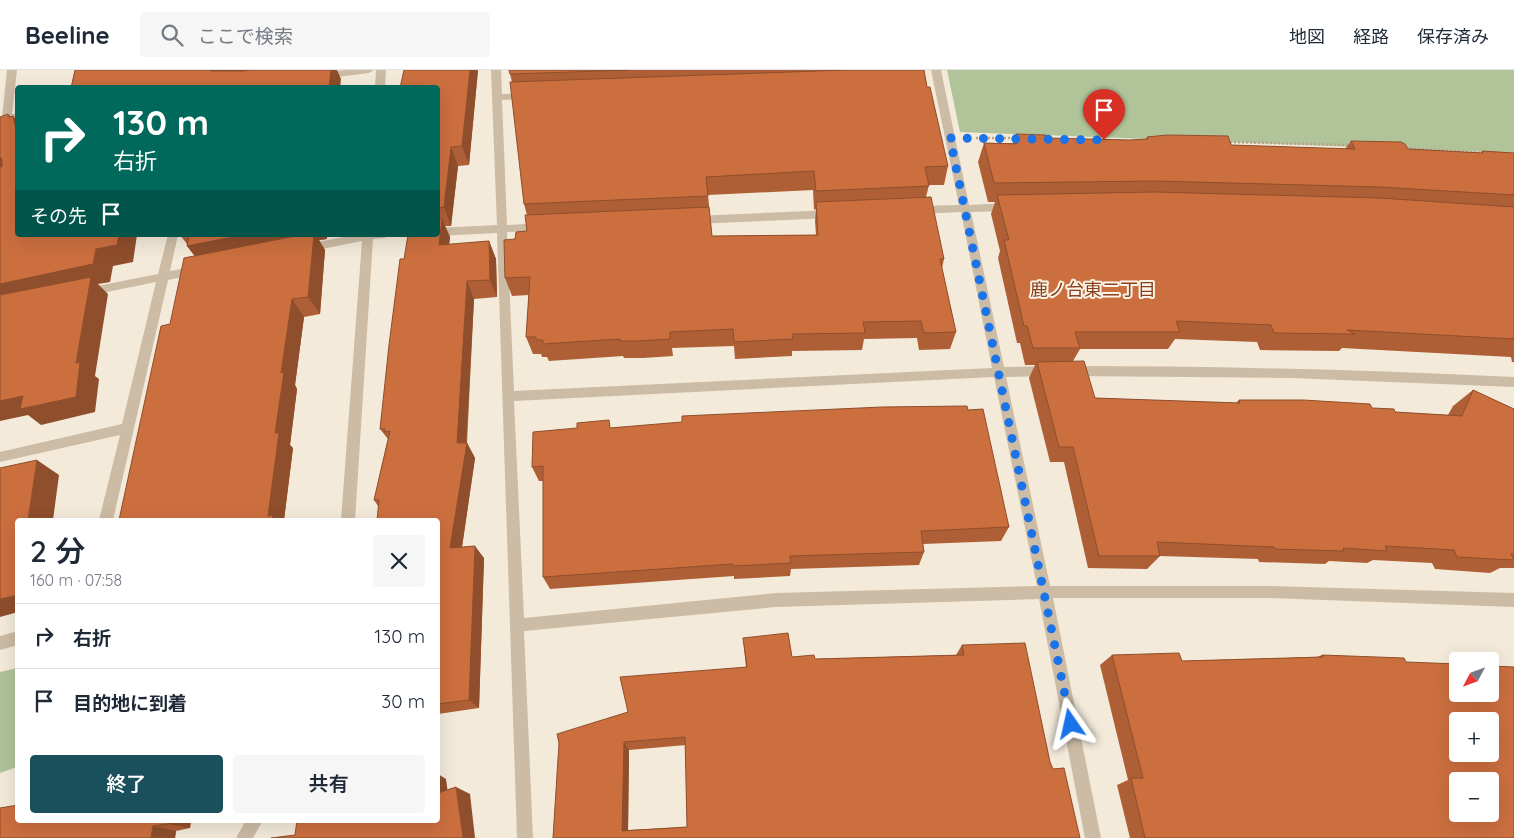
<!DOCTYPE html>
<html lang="ja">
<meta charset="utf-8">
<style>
:root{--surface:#fff;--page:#f6f6f7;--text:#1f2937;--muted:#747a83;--line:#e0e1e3;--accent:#1a505b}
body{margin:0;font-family:Quicksand,"Noto Sans JP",sans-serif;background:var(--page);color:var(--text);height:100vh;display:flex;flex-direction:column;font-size:19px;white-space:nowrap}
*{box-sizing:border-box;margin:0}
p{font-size:16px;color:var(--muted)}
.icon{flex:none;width:28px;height:28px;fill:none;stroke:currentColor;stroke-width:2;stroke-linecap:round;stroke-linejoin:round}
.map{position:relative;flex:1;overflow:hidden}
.panel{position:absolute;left:15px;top:448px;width:425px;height:305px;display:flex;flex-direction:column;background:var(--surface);border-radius:5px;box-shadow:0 5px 20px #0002}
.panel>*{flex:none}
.banner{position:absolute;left:15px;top:15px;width:425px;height:152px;border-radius:5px;box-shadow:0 5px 20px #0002;background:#00695c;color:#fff;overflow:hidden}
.needle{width:32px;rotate:229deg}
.tools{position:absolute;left:1449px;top:582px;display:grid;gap:10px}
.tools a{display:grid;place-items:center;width:50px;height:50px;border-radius:5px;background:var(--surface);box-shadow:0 5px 20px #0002;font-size:25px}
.pin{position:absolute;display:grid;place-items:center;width:42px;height:42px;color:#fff;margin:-51px -21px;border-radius:50% 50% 50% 0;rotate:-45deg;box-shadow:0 0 5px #0007}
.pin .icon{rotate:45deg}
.me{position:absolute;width:55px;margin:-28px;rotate:349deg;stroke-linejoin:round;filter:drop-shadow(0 0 4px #0008)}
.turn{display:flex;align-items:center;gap:18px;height:105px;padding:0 15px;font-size:22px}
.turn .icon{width:65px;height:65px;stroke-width:2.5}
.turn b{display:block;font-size:35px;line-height:42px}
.then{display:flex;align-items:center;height:48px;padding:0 15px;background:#0003;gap:10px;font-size:19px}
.round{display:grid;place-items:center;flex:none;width:52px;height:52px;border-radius:5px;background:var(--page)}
.headline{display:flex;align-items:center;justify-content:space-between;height:85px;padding:0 15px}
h1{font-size:30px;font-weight:600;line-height:38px}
.button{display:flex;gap:10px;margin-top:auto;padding:10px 15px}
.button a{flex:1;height:58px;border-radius:5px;background:var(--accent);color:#fff;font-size:20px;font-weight:600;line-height:58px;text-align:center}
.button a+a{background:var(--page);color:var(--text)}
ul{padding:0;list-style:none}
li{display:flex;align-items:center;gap:15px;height:65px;padding:0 15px;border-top:1px solid var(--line)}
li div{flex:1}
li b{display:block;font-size:19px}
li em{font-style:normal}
header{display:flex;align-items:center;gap:30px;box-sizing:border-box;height:70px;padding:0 25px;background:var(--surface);border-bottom:1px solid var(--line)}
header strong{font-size:24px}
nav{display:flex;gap:28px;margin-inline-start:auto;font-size:18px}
.search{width:350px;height:45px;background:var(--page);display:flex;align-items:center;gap:12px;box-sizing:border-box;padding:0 18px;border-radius:5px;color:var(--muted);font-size:19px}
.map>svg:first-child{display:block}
</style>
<header>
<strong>Beeline</strong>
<div class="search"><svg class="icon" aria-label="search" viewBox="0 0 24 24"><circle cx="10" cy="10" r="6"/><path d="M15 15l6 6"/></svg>ここで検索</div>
<nav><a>地図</a><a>経路</a><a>保存済み</a></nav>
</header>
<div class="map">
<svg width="1514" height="768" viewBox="0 0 1514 768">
<rect width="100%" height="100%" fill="#f3eada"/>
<!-- green -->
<g fill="#b1c399">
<polygon points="947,0 1514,0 1514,83 960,62"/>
<polygon points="17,598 17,697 0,703 0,602"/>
</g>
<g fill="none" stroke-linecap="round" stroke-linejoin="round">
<!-- path -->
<g stroke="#b8a590" stroke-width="2.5" stroke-dasharray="2 2" stroke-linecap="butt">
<polyline points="976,68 1017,68"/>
<polyline points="1226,72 1352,75"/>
<polyline points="1406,78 1484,83"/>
</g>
<!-- minor -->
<g fill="#ccbba5" fill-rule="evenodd">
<polygon points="7,0 17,0 12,44 18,44 18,50 7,50 2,47"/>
<polygon points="346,0 374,0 369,3 321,9 316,6 321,3"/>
<polygon points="376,0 386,0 385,18 375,18"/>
<path d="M491,0H501L502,24L529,23L534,26L529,29L502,30L507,155L542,153L547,157L542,161L507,162L514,321L992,298L961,142L917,144L912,140L917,136L959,135L931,0H941L969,135L1009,133L1014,137L1009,141L971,142L1004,297L1047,296L1051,298L1053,301L1051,304L1047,306L1006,307L1050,516H1269L1514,523V537L1269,528H1053L1101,768H1085L1039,529L776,537L524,561L533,768H517L497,163L438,166L435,165H438V158L497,155ZM994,307L1037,516L776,523L524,548L514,331Z"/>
<polygon points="832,140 837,144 832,148 695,154 690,150 695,146"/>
<polygon points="168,165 178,165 170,201 197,196 202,200 197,204 168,210 113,450 99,450 120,365 0,392 0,382 122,354 156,212 87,226 81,222 87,218 158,204"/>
<polygon points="354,165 386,165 385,168 373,169 355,450 341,450 362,171 307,182 302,178 307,174"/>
<path d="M1070,296C1218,296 1366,300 1514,307V317L1292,308L1070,306L1066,304L1064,301L1066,298Z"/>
<polygon points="18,561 18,575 0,580 0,566"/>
<polygon points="246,750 263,750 253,768 236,768"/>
</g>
</g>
<!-- wall -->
<g fill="#af5f36" fill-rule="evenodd">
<polygon points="478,0 469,95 458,96 451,156 445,156 450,167 449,175 489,171 496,189 497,227 474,229 467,373 475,388 462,477 484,488 479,638 438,644 438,450 378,436 374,430 388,369 380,359 404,189 438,165 438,18"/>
<path d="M509,0H924L927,17L948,96L944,115H929L926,127L944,189L942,198L956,262L950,279L919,280L917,268L864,269L862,280L792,281V286L735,289L734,276L672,278L673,286L643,288H624L623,286L549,291L547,287H542L541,284H533L526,267L529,225L512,226L505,208L515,169L527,161V145L524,134L512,12ZM813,120L814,140L816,139L815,151L816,165L712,166L708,125Z"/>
<polygon points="1016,64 1047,68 1130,70 1146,69 1147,67 1231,75 1345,79 1351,71 1408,79 1481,83 1482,81 1514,83 1514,292 1512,292 1511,287 1342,278 1339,281 1260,280 1257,272 1175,269 1168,279 1080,279 1073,291 1095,328 1236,333 1239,330 1372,338 1395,342 1448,345 1453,336 1473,320 1514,339 1514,498 1500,498 1490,503 1435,499 1432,493 1373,490 1367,493 1329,491 1325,494 1259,492 1258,489 1160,486 1147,499 1088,498 1064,392 1050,392 1029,308 1035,295 1025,295 1020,273 1017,273 998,188 1000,181 991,144 995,132 988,132 978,92 984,73 1013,73"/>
<polygon points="180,165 327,165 327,169 319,170 325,180 320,244 304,247 295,315 297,319 290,375 293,378 284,450 119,450 170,254 195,186 187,176 187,174"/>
<polygon points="968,340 1009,457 1001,471 923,474 924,482 919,495 791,499 790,506 734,509 734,506 550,519 543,507 543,411 539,411 532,397 611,358"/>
<path d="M743,568L792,587L815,589L956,585L962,575L1050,692L1080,768H553L628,642L746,597ZM686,675L687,757L628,760L629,680Z"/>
<polygon points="1112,585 1182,591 1317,587 1322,585 1406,592 1514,768 1130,768 1117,715 1128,710 1100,595"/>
<polygon points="191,750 190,758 176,761 175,768 0,768"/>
</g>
<!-- shaded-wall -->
<g fill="#8f4e2c">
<polygon points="210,0 337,0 341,9 340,18 227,13"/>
<polygon points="470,0 478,0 469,95 462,76"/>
<polygon points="8,44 14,50 13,46 18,51 18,68"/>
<polygon points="451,77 458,96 451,156 444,137"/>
<polygon points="0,87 18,105 0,110"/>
<polygon points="442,149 450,167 447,193 439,175"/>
<polygon points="119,165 137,165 133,192 113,196 110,212 98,214 108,224 95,306 99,309 95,342 41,355 28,345 0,351 0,214 96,179"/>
<polygon points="243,165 327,165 327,169 319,170 325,180 320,244 308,227 201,194 187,176"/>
<polygon points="489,171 496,189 497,227 490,210"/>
<polygon points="467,211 474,229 466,375 467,373 475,388 460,491 450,478"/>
<polygon points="292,229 304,247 295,315 297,319 290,375 293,378 284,450 272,450 268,446 281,303"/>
<polygon points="37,390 59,405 53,450 28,450"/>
<polygon points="475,476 484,488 479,638 469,630"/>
<polygon points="18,525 18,542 0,547 0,529"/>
<polygon points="624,672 629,680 628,765 622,761"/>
<polygon points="438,704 446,709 449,731 438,725"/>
<polygon points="456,717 470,724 475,768 463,768"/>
<polygon points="168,750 191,750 190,758 168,754"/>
<polygon points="153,756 176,761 175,768 151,768"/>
</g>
<!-- building -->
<g fill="#cc6f3f" stroke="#8f4e2c" fill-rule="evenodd">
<polygon points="75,0 210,0 211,1 243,1 251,0 331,0 329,18 71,18"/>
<polygon points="404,0 470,0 462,76 451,77 444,137 438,138 438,18 400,18"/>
<polygon points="509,0 630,0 510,4"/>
<polygon points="847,0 924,0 927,17 930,17 948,96 925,97 929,116 816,121 814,101 706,107 708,126 524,134 510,12"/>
<polygon points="8,44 9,47 13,46 18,68 18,165 119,165 117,175 96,179 93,194 0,214 0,97 2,97 2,89 0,87 0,47"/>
<polygon points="1016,64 1046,65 1047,68 1130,70 1148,69 1147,67 1167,65 1228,66 1231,75 1355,79 1351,71 1401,72 1405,74 1408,79 1483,83 1482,81 1514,83 1514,125 1380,117 1155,111 994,113 984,73 1017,74"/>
<polygon points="1155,122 1380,128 1514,137 1514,269 1347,260 1355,264 1274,263 1271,255 1176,251 1180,262 1075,262 1080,278 1033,278 1027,256 1024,256 1004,170 1009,170 997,125"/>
<polygon points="931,127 944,189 940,189 956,262 924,263 921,251 863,252 865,263 792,264 793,269 734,272 733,259 670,262 670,269 639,271 620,271 620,269 543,274 543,270 536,270 536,267 526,267 530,207 505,208 504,170 515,169 516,162 527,161 525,145 709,137 712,166 818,165 816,132"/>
<polygon points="438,149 442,149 439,175 489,171 490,210 467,211 457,373 467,373 450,478 475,476 469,630 438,634 438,450 377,450 379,430 374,430 390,361 384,362 385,359 380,359 389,275 400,189 404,189 408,165 438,165"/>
<polygon points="189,165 243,165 187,176"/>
<polygon points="300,165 314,165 308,227 292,229 281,303 284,302 275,363 279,363 268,446 273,445 272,450 119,450 161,256 170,254 184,188"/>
<polygon points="91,207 76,293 80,292 76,327 20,339 23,326 0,331 0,225"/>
<polygon points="1084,291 1095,328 1240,333 1239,330 1303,330 1370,334 1372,338 1394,339 1395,342 1462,346 1473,320 1514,339 1514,484 1511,484 1514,490 1457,487 1454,480 1385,476 1387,481 1343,478 1344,481 1275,479 1274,477 1157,472 1160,486 1099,486 1073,377 1059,377 1037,292"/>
<polygon points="967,336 968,340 983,339 1009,457 921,461 924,482 790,486 791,493 734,496 733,494 543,507 543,396 532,397 533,362 577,358 577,353 609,350 610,358 682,352 682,346 882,337"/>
<polygon points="37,390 28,450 18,450 18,525 0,529 0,398"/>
<path d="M788,563L792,587L814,585L815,589L964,585L962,575L1025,573L1050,692L1053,699L1064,698L1080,768H553L559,673L557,664L628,642L620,607L747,597L743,568ZM685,667L687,757L622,761L624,672Z"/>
<path d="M1179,583L1182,591L1323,587L1322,585L1404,588L1406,592L1458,594V624H1490V596L1514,597V768H1145L1131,708H1143L1112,585ZM1458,651H1490V684H1458ZM1458,711H1490V744H1458Z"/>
<polygon points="456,717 463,768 271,768 295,765 297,750 438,750 438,723"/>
<polygon points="18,735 18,750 168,750 168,754 153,756 151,768 0,768 0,738"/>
</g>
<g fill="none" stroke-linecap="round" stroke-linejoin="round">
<!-- route -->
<polyline stroke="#1a73e8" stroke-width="9" stroke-dasharray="0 16.2" points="1071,654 950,68 1104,70"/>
</g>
<g text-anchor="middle" stroke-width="4" stroke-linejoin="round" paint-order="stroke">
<!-- neighbourhood labels -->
<g font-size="18" fill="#8b411c" stroke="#faf3e7">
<text x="1093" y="226">鹿ノ台東二丁目</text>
</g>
</g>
</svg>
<div class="tools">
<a><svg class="needle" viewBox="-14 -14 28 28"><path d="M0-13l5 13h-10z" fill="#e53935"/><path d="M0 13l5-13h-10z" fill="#747a83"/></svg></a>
<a>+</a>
<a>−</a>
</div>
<div class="pin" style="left:1104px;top:70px;background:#d93025"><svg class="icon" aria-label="arrive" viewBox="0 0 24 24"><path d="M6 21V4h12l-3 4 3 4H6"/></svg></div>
<svg class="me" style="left:1071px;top:654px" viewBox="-20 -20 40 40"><path d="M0-17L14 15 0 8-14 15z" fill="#1a73e8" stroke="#fff" stroke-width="4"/></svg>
<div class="banner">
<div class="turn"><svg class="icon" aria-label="right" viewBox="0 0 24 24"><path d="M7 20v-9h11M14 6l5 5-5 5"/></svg><div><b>130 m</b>右折</div></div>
<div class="then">その先<svg class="icon" aria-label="arrive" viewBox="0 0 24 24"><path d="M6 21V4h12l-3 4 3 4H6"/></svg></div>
</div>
<section class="panel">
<div class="headline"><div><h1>2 分</h1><p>160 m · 07:58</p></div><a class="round"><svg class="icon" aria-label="close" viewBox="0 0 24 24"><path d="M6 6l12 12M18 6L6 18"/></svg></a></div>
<ul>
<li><svg class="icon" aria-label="right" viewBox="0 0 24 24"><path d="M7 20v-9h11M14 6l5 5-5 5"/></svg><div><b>右折</b></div><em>130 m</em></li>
<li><svg class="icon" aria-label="arrive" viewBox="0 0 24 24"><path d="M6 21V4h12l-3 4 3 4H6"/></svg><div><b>目的地に到着</b></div><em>30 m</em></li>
</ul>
<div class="button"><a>終了</a><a>共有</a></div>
</section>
</div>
